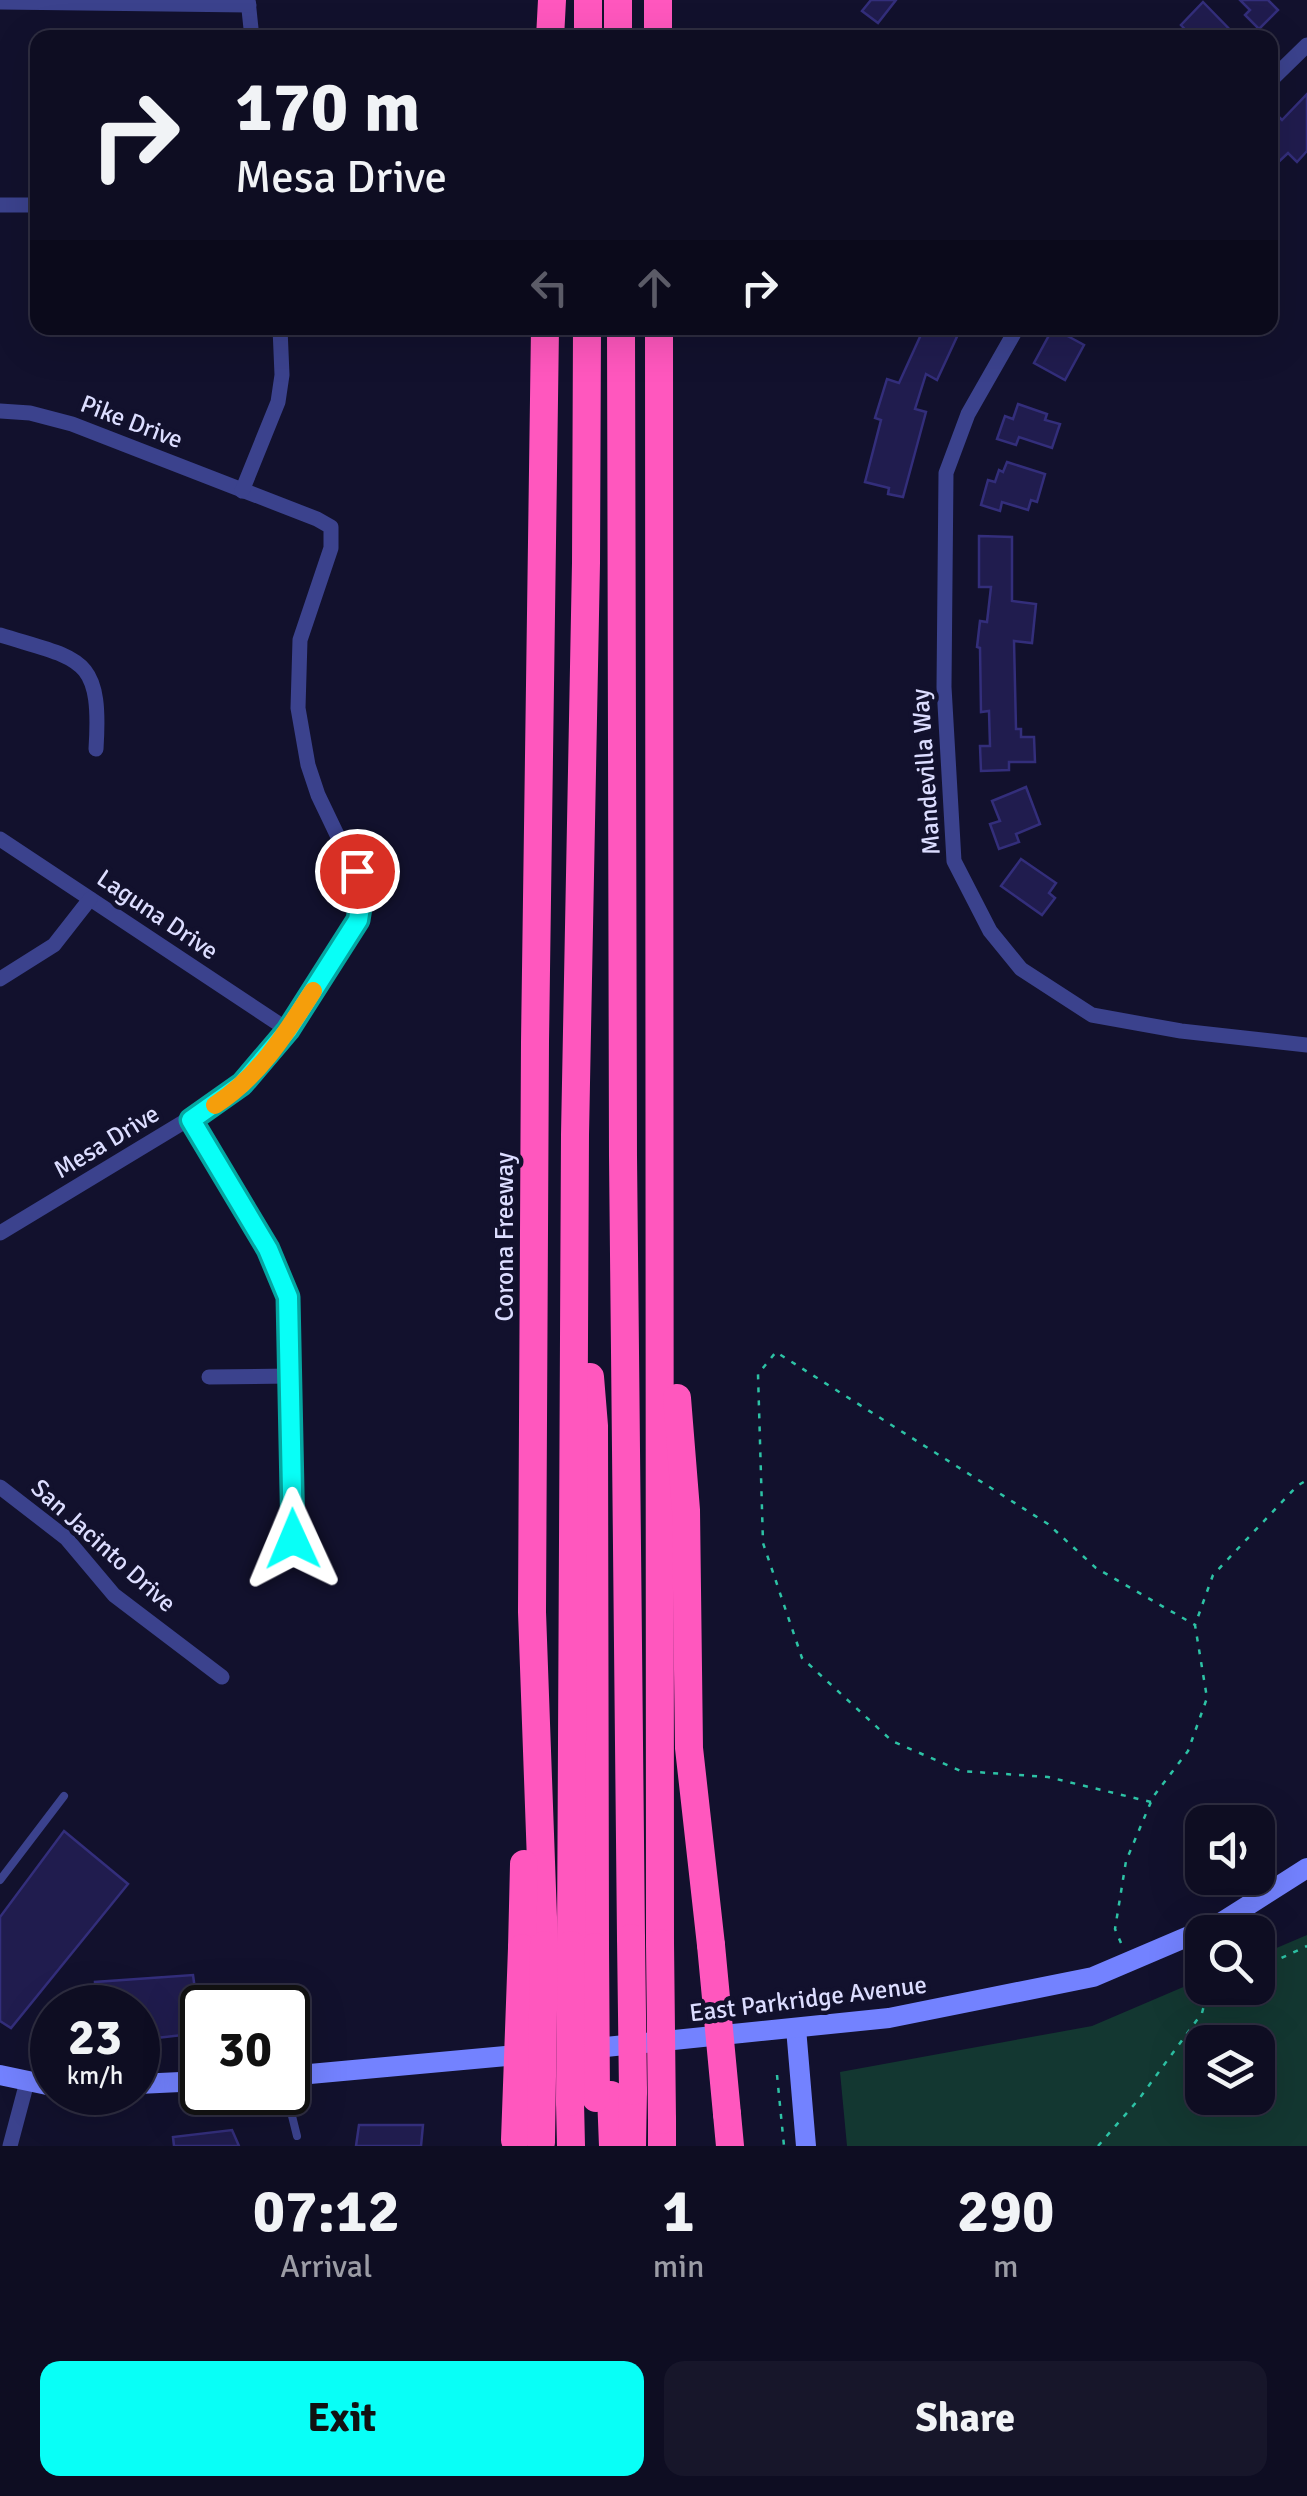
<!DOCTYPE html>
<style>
:root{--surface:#0e0d22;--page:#17162a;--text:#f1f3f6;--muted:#9b9ca5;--line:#2e2d40;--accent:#08fff7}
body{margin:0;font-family:Signika,sans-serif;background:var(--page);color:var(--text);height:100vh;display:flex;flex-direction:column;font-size:38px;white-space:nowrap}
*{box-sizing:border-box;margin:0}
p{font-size:32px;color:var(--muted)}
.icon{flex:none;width:55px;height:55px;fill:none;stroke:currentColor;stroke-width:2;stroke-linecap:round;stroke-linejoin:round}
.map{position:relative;height:2146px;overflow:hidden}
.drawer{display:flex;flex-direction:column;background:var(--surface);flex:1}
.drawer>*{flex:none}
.guide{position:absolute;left:30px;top:30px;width:1248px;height:305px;border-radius:20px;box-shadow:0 10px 40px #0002,0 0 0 2px var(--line);background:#0e0d22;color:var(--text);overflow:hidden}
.tools{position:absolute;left:1185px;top:1805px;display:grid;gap:20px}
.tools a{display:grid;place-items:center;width:90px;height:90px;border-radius:20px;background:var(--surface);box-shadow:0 10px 40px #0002,0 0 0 2px var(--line);font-size:50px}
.speed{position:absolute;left:30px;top:1985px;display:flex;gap:20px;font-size:50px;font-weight:700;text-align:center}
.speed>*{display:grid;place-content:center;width:130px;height:130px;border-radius:50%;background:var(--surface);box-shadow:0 10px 40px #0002,0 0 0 2px var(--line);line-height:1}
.speed small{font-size:25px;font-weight:400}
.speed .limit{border:5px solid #111;border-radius:15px;background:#fff;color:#111}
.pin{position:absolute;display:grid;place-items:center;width:85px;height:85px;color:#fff;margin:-42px;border:5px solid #fff;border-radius:50%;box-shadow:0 2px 10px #0007}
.me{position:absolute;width:110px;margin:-55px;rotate:359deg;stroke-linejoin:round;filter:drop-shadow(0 0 8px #0008)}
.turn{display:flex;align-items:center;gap:35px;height:210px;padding:0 40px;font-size:45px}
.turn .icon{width:130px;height:130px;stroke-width:2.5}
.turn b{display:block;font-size:70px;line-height:85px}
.lanes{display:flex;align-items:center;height:95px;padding:0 40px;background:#0003;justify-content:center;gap:50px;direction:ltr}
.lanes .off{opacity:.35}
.eta{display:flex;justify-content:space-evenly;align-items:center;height:170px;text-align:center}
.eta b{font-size:60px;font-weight:800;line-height:70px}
.cta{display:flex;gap:20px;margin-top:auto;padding:20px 40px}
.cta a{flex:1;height:115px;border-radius:20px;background:var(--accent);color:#111;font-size:40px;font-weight:800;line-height:115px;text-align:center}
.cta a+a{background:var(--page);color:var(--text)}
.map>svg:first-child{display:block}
</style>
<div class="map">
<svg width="1307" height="2146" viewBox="0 0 1307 2146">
<rect width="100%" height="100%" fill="#12112d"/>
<!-- green -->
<path fill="#133731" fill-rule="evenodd" d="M1307,1935V2146H847L840,2072L1092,2026L1202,1979V1988H1258V1956ZM1202,2042H1258V2098H1202Z"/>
<!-- building -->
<g fill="#201c4e" stroke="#332e7b" stroke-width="2.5">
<polygon points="871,0 896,0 878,23 862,11"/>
<polygon points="1240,0 1268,0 1278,10 1259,29 1245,15 1250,10"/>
<polygon points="1203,2 1238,38 1193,38 1181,25"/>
<polygon points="1307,94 1307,151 1297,162 1288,153 1270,170 1270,121 1276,114 1282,120"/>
<polygon points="924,328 961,328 937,380 926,374 915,409 926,412 903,497 888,494 889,488 865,482 881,420 875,418 887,379 899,383"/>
<polygon points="1053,328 1084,345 1065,380 1034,363"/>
<polygon points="1018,404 1047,414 1045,420 1060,424 1052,448 1019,437 1016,445 997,439 1005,416 1013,419"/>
<polygon points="1007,462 1045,474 1037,502 1031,500 1028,510 1002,502 1000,511 981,505 988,480 995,482 999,470 1003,472"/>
<polygon points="979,536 1012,537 1012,601 1036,604 1032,643 1014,641 1016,729 1021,729 1021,737 1034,737 1035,762 1009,762 1009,770 981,771 980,746 990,746 989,711 981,712 980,648 977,647 980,621 987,622 991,587 979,587"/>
<polygon points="1026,787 1040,824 1016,834 1019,842 999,849 990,824 1000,821 992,801"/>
<polygon points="1021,859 1056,883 1049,893 1055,898 1042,915 1001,886"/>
<polygon points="64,1831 128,1884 11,2028 0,2021 0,1917"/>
<polygon points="193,1975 201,2033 138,2040 138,2008 96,2008 95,1982"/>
<polygon points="359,2125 423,2125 421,2146 356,2146"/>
<polygon points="232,2130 239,2146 174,2146 173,2137"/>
</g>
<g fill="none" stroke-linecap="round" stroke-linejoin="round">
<!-- path -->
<g stroke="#2dc2a5" stroke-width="2.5" stroke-dasharray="5 8" stroke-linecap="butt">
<polyline points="1151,1802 1048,1777 961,1771 892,1741 802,1658 763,1543 758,1374 776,1352 1048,1524 1096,1568 1195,1625"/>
<polyline points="1121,1943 1115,1929 1126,1861 1153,1797 1188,1751 1207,1698 1195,1625 1213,1575 1297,1486 1307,1480"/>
<polyline points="1258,1969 1307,1946"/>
<polyline points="777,2075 784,2146"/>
<polyline points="1098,2146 1139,2099 1202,2013 1207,1994 1217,1988"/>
</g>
<!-- lane -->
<g stroke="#3b428d" stroke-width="8">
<polyline points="0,1880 64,1796"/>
<polyline points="286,2092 297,2136"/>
</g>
<!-- street -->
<g stroke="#3b428d" stroke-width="15">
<polyline points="248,0 252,38"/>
<polyline points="0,2 249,5"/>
<polyline points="1270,81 1307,45"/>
<polyline points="0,205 38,205"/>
<polyline points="1017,328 968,414 946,473 944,687 954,861 990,931 1021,969 1092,1015 1181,1031 1307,1045"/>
<polyline points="0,411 30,413 72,424 317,519 331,527 331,548 300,640 298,708 308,765 318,795 362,887 362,903 357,920 282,1038 235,1091 0,1233"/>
<polyline points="242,491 278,402 282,375 280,328"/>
<path d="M0,635C81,660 102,655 96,749"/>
<polyline points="0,839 288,1030"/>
<polyline points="0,979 54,945 90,899"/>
<polyline points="191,1120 271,1254 288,1297 293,1539"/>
<polyline points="209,1377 291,1376"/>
<polyline points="0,1487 66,1538 114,1595 222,1677"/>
<polyline points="10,2146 27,2082"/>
</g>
<!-- secondary -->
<g stroke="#7382ff" stroke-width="20">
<polyline points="796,2028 806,2146"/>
<polyline points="586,2049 889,2018 1093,1977 1222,1922 1307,1868"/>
<polyline points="0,2075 52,2086"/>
<polyline points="288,2076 528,2054"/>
<polyline points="138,2084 202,2081"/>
</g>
<!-- highway -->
<g stroke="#ff57be" stroke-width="28">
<polyline points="618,0 618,38"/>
<polyline points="658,0 658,38"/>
<polyline points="550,38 552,0"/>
<polyline points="588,38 588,0"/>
<polyline points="621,328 623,1156 631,1938"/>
<polyline points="659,328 660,1943"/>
<polyline points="590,1377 594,1426 595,1947"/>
<polyline points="677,1398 686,1510 689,1748 711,1945"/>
<polyline points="544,1945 532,1612 535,1042 545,328"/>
<polyline points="571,1945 575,1135 586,563 587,328"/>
<polyline points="522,1948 524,1864"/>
<polyline points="611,2095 613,2146"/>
<polyline points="570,2102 571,2146"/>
<polyline points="727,2114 730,2146"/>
<polyline points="632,2146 633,2091"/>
<polyline points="662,2146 662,2120"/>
</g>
<!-- highway-bridge -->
<g stroke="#ff57be" stroke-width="28">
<polyline points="631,1938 633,2091"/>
<polyline points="660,1943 662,2120"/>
<polyline points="711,1945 727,2114"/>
<polyline points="595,1947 596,2098"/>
<polyline points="570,2102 571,1945"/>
<polyline points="515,2140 522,1948"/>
<polyline points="541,2142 544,1945"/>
</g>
</g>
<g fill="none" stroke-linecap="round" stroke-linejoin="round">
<defs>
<polyline id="route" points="293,1539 288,1297 268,1249 191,1120 242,1084 288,1030 358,920 362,895 357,871"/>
</defs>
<!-- route casing -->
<use href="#route" stroke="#05a6a1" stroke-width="25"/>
<!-- route -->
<use href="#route" stroke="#08fff7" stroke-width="18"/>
<!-- slow -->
<path stroke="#f59e0b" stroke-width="18" d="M215,1105C259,1077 286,1033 313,991"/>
</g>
<g text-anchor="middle" stroke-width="9" stroke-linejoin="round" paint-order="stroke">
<!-- street labels -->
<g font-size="25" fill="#dcddff" stroke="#12112d">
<text transform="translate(132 421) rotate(21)" y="9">Pike Drive</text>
<text transform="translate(925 772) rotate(-94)" y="9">Mandevilla Way</text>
<text transform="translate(158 914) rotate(34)" y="9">Laguna Drive</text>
<text transform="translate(106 1141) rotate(-31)" y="9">Mesa Drive</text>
<text transform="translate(504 1237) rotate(-90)" y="9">Corona Freeway</text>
<text transform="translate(104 1545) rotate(42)" y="9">San Jacinto Drive</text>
<text transform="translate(808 1998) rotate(-7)" y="9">East Parkridge Avenue</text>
</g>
</g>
</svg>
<div class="tools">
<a><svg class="icon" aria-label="sound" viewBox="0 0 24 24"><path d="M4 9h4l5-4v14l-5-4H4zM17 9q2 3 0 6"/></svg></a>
<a><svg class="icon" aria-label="search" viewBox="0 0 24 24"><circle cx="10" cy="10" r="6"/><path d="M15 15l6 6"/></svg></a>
<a><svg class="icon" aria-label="layers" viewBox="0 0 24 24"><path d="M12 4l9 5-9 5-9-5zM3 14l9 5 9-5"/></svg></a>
</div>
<div class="speed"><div>23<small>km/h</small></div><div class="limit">30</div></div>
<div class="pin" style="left:357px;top:871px;background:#d93025"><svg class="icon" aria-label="arrive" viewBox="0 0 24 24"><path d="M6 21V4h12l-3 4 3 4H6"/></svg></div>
<svg class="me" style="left:293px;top:1539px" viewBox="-20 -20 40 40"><path d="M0-17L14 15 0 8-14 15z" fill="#08fff7" stroke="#fff" stroke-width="4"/></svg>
<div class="guide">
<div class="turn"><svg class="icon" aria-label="right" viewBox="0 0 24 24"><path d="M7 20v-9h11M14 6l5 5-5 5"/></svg><div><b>170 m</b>Mesa Drive</div></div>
<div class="lanes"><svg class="icon off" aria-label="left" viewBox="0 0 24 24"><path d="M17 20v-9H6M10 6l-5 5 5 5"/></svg><svg class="icon off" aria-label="ahead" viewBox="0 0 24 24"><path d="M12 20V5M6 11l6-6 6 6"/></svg><svg class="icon" aria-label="right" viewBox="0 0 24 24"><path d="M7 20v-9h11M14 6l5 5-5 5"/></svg></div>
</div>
</div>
<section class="drawer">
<div class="eta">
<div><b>07:12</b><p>Arrival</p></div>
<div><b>1</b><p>min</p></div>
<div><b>290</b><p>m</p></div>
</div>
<div class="cta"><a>Exit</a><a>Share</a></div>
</section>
